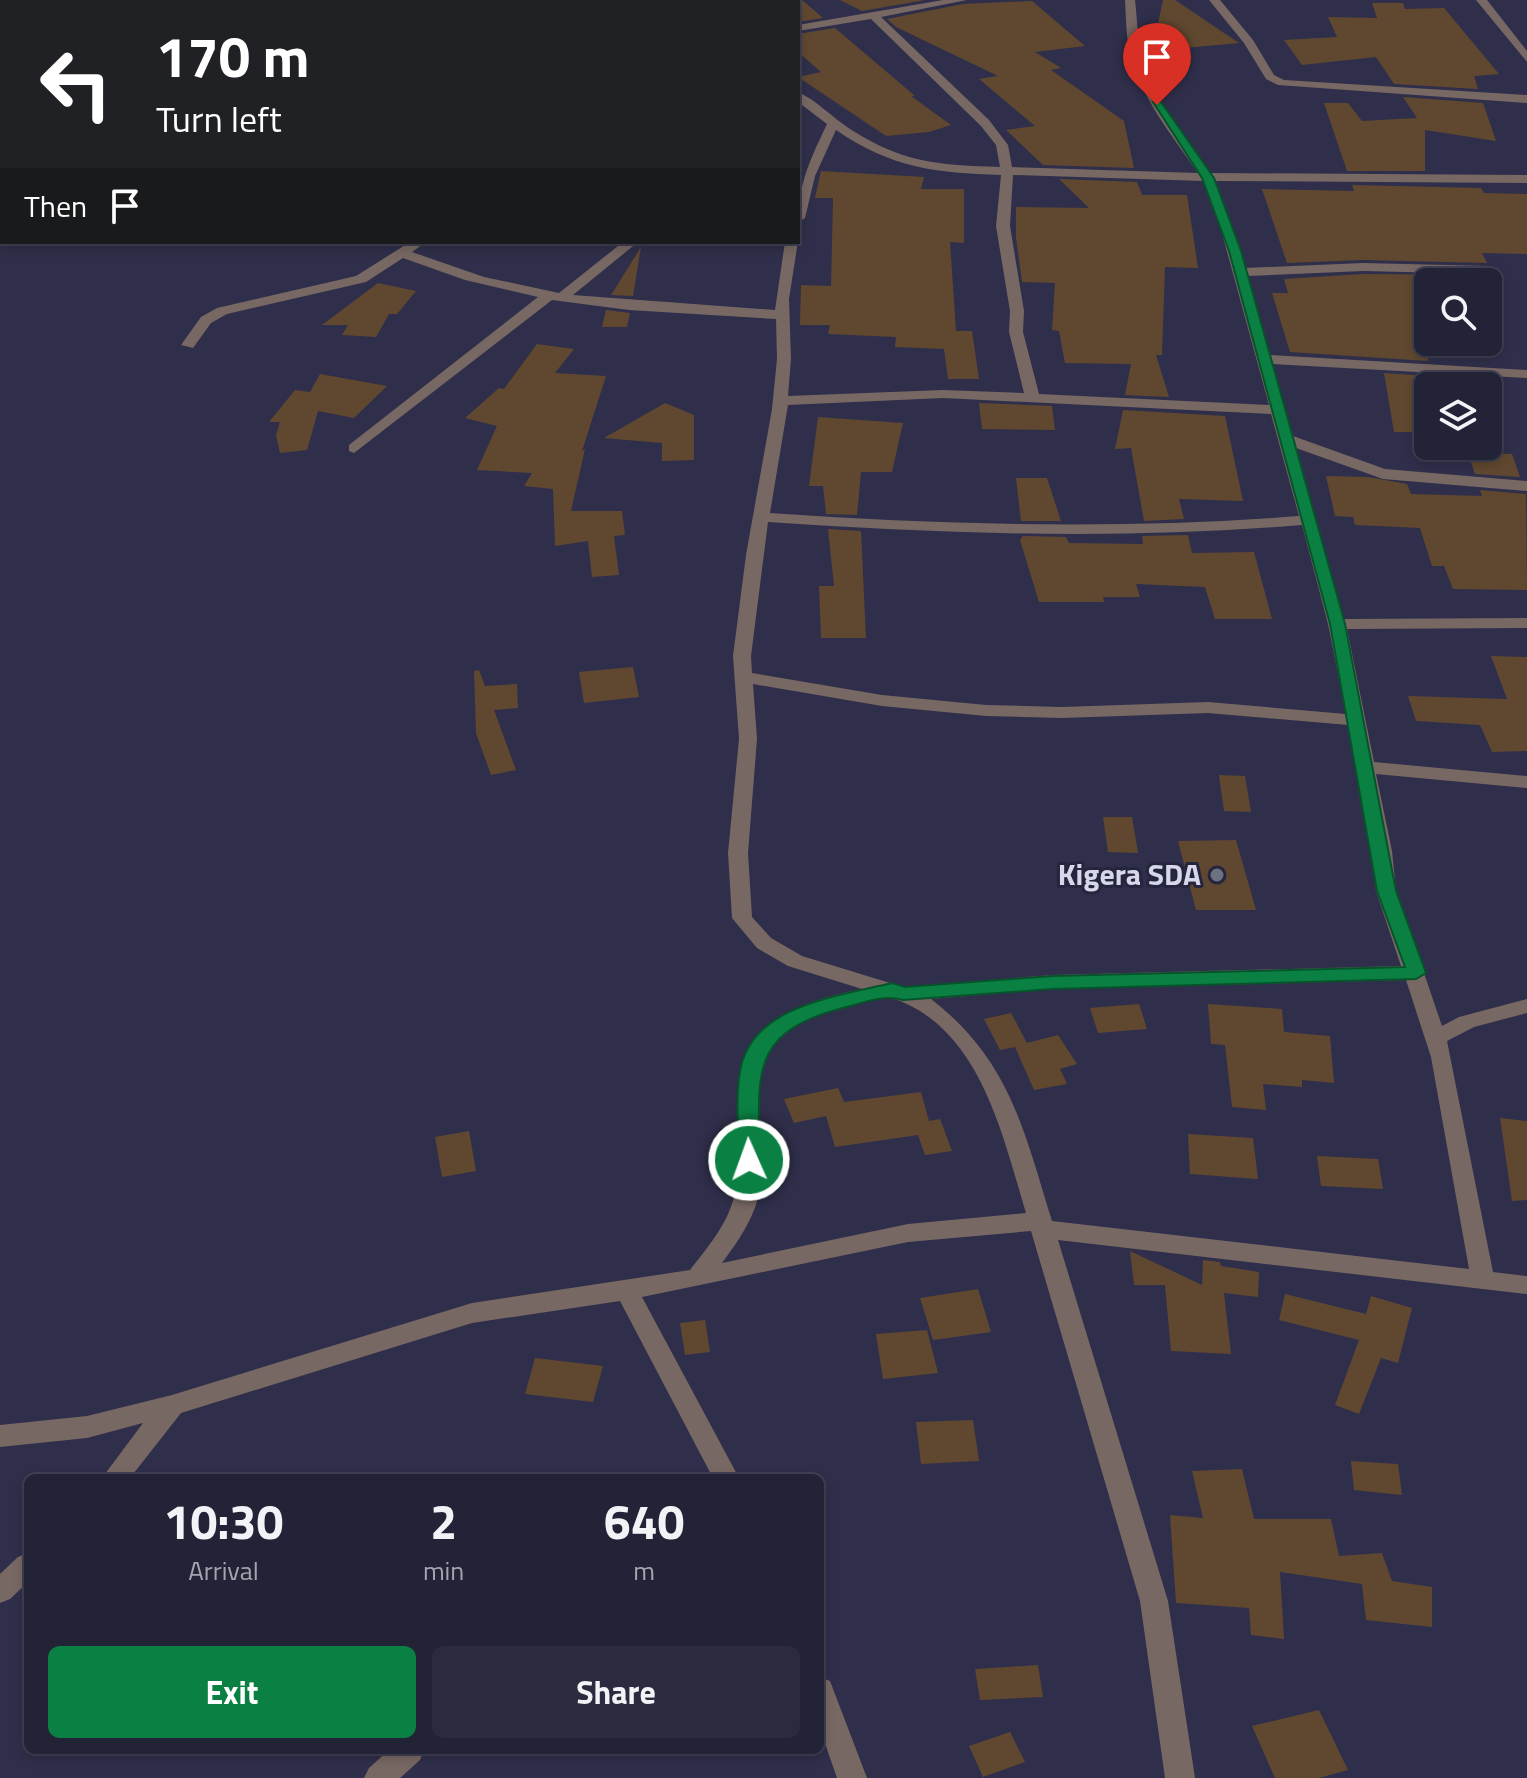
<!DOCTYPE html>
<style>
:root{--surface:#232338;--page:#2b2b40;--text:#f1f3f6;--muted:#a3a4ae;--line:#404053;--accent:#0b8043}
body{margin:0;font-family:"Titillium Web",sans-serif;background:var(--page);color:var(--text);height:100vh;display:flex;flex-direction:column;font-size:30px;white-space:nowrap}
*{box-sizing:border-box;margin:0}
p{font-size:26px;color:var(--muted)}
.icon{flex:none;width:44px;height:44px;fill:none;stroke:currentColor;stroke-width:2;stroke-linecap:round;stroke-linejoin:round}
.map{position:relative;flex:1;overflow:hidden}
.drawer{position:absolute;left:24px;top:1474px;width:800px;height:280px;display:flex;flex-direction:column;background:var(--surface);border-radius:12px;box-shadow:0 4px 12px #0003,0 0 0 2px var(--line)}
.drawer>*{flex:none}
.guide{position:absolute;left:0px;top:0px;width:800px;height:244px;box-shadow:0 4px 12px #0003,0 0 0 2px var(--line);background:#202124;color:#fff;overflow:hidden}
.fabs{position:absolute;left:1414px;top:268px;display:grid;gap:16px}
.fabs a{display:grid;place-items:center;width:88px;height:88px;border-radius:12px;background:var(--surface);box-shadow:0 4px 12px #0003,0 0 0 2px var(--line);font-size:40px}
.pin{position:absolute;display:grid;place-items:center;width:68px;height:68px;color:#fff;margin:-82px -34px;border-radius:50% 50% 50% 0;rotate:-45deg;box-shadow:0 0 8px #0007}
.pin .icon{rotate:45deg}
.me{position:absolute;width:88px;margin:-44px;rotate:358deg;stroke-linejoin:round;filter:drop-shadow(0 0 6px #0008)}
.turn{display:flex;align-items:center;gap:28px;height:168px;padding:0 24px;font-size:36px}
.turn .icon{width:104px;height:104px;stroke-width:2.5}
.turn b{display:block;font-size:56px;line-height:68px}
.then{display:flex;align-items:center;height:76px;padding:0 24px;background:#0003;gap:16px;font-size:30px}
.eta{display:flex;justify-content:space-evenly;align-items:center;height:136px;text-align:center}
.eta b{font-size:48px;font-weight:700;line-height:56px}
.button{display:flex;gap:16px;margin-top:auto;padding:16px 24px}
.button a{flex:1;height:92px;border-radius:12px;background:var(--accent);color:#fff;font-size:32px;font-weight:700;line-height:92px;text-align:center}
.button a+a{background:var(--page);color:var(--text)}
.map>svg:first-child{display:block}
</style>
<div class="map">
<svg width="1527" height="1778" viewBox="0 0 1527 1778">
<rect width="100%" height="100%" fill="#2f2f4b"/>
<!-- building -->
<g fill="#604830">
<polygon points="798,0 802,0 823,18 798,22"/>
<polygon points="840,0 925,0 862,11"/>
<polygon points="1163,0 1175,0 1239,43 1152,51"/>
<polygon points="1032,1 1085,46 1035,52 1061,68 1051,70 1124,121 1134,168 1043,165 1006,130 1035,126 979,79 998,76 896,27 887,19 963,4"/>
<polygon points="1372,3 1403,3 1405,9 1444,8 1499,74 1474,76 1478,89 1394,84 1376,57 1302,65 1284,40 1337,37 1328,17 1377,18"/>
<polygon points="835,28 915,96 911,96 951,125 929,132 886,136 798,77 821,72 798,52 798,34"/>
<polygon points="1403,97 1483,103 1496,141 1425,130 1425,171 1347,171 1324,103 1348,103 1362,121 1417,118"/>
<polygon points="821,171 924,177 921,189 964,189 964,243 950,242 956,331 972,331 979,379 948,379 944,349 895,347 896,337 828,334 830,325 800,325 801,285 831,286 833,198 815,198"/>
<polygon points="1059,179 1137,182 1142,195 1187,195 1198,268 1165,267 1162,355 1156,355 1169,397 1125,395 1131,364 1065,363 1059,331 1052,330 1055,283 1022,282 1016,237 1016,207 1089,208"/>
<polygon points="1352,185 1481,188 1484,193 1527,194 1527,254 1482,253 1487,263 1363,260 1287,263 1262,189 1354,191"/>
<polygon points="641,247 633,296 611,295"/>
<polygon points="1363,274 1494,275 1498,282 1428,282 1428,361 1290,352 1272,293 1288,293 1284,279"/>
<polygon points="378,283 416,291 397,314 389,314 376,337 342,335 348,325 322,325"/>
<polygon points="606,310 630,313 627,327 602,327"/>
<polygon points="537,344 574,349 555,373 606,376 582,451 585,449 571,511 622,511 625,535 614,536 619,575 592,577 588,541 555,546 553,489 524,486 532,473 477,470 497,426 465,418 499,388 504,389"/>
<polygon points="1384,373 1428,376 1428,432 1394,432"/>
<polygon points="320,374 387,386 354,418 318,411 307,450 280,453 276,435 280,422 269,422 295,390 310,392"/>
<polygon points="665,403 694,415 694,460 662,461 662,443 604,438"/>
<polygon points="979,403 1052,406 1055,430 982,429"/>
<polygon points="1123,410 1225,416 1243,501 1179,499 1184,519 1144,521 1131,448 1115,449"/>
<polygon points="818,417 903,423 892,472 861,472 857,515 826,514 823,486 809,486"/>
<polygon points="1468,453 1512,454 1520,477 1475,474"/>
<polygon points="1326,476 1368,477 1407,484 1411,494 1482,496 1480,490 1526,494 1527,590 1453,589 1444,566 1432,566 1420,528 1355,525 1353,517 1335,516"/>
<polygon points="1016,478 1047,478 1061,521 1021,521"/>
<polygon points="828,529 861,531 866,638 821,638 819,586 834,586"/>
<polygon points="1188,535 1192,553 1254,552 1272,619 1215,619 1205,587 1136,584 1140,597 1103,597 1104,602 1039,602 1020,540 1023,536 1066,537 1069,543 1143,544 1142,536"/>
<polygon points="1491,656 1527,657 1527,751 1492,752 1480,725 1416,721 1408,696 1507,699"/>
<polygon points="633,667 639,697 584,703 579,672"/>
<polygon points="479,670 485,686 517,684 518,708 494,710 516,770 491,775 476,733 474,671"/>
<polygon points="1219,775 1245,776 1251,812 1224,811"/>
<polygon points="1103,817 1132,817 1138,853 1108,852"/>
<polygon points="1236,840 1256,910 1196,910 1178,841"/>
<polygon points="1139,1004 1147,1029 1098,1033 1090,1008"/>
<polygon points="1208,1004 1282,1009 1284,1032 1330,1036 1334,1083 1302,1080 1302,1087 1263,1084 1266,1110 1232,1107 1225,1045 1211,1044"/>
<polygon points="1011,1013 1027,1043 1058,1035 1077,1064 1060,1069 1067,1084 1034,1090 1015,1047 1000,1050 984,1019"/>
<polygon points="838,1088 844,1102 921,1092 929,1121 940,1119 952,1151 925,1155 918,1135 835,1147 826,1116 794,1123 784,1099"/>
<polygon points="1500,1118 1527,1121 1527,1200 1512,1201"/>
<polygon points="469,1131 476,1171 442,1177 435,1137"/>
<polygon points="1188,1134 1253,1138 1258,1179 1190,1174"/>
<polygon points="1317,1156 1378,1159 1383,1189 1321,1186"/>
<polygon points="1130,1251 1202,1285 1203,1260 1220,1262 1221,1266 1259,1272 1258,1297 1224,1293 1231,1354 1171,1351 1165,1285 1134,1285"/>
<polygon points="978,1289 991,1332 933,1340 920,1298"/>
<polygon points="1285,1294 1366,1314 1371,1296 1412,1308 1398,1363 1381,1358 1359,1414 1335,1405 1359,1340 1279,1320"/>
<polygon points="705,1320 710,1352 685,1355 680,1323"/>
<polygon points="927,1330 938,1373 883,1379 876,1334"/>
<polygon points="535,1358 603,1366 593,1402 525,1394"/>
<polygon points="973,1420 979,1461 921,1464 916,1422"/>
<polygon points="1351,1461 1398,1464 1402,1495 1354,1490"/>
<polygon points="1242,1469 1254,1519 1331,1519 1339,1556 1382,1553 1392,1581 1432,1587 1432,1627 1366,1620 1362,1584 1280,1572 1284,1639 1251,1635 1249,1608 1176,1603 1170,1515 1203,1518 1192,1471"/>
<polygon points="1038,1665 1043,1697 980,1700 975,1669"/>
<polygon points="1319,1710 1348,1770 1319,1778 1275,1778 1252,1726"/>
<polygon points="1010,1732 1025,1762 983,1777 969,1746"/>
</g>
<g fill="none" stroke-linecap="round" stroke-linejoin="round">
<!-- minor -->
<g fill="#786863" fill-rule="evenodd">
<polygon points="143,0 153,0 154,2 144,2"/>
<polygon points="578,0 591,0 592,2 579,2"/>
<polygon points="736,0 746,0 747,2 737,2"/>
<path d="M943,0H967L881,17L989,120L1008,145L1012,167L1198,173C1172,135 1139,96 1129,49C1126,33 1126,16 1125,0H1135C1137,16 1137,34 1141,50C1151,97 1184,135 1211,173L1527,175V183L1216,181L1245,268L1363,263L1489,266L1496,270L1489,274L1363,271L1248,276L1270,355L1527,370V378L1272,364L1293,436L1385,469L1527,481V491L1383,479L1296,448L1344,619L1527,618V628L1347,629L1374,762L1527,776V788L1376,774L1392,851L1396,891L1442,1026L1459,1017L1527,999V1013L1474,1027L1447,1041L1493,1272L1527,1276V1294L1058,1240L1168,1601L1195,1778H1165L1140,1601L1031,1231L908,1242L642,1297L739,1478H713L620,1301L472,1323L181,1413L130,1478H102L143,1423L87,1438L0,1447V1425L87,1416L172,1395L472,1303L690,1270C707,1248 727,1225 734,1197C740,1173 737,1148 737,1124C735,1030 778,1006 862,989L788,966L757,948L732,918L728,853L739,739L733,656L746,555L772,409L777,359L776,319L629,310L552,300L354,453L349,451V445L538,297L465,280L403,258L366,282L227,314L211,323L193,348L181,345L201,317L217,308L356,276L410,242H426L412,252L484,277L559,293L623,242H638L573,295L775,310L785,242L798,241L789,299L791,359L788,396L943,390L1024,393L1009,332L1010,311L996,226L1001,175C936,173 891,168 836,130L815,176L805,218L798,222C798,184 811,158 827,124L798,102V92C816,100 833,118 850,129C903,163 938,165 1000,167L996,145L981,126L871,19L798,31V25ZM1013,175L1203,181L1220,226L1269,405L1039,394L1023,332L1024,311L1010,226ZM943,398L1271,414L1299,516C1122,530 946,525 770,513L788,405ZM768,522C946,534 1123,540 1302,525L1328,624L1346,714L1208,702L1062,707L986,705L882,695L752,673L751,656ZM753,684L882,706L986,716L1062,718L1208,713L1348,725L1372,851L1376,891L1401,966L1052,975L903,987L802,956L771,938L752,917L748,853L757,739ZM1406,980L1431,1057L1469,1269L1052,1221C1024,1131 1010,1060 931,999L1052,989ZM889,997C980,1025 1002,1134 1026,1213L908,1224L722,1263C737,1243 754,1219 759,1193C769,1136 738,1065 794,1026C821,1007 858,1004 889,997Z"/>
<polygon points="1209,0 1220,0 1253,40 1274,75 1284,80 1527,95 1527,103 1278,85 1266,79 1244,43"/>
<polygon points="1476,0 1487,0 1527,51 1527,62"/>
<rect x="0" y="47" width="2" height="6"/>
<polygon points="28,1553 28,1582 10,1599 0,1603 0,1574 18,1557"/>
<polygon points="820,1677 830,1681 867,1778 837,1778 820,1729"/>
<polygon points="389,1750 424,1750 420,1760 400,1778 364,1778 369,1768"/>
</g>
</g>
<!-- route -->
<path fill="#0b8043" stroke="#07532c" stroke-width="2" d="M1153,102H1161L1214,178L1241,251L1345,624L1396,891L1426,973L1416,979L1052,989L903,1000C883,994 863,1003 843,1008C746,1033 760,1076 759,1160L756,1165H742L739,1160C739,1132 735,1100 740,1072C750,1005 839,996 892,983L905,987L1052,976L1405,967L1377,891L1330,624L1229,251L1202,178Z"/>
<!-- markers -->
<circle fill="#6b7280" stroke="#252540" stroke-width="3" cx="1217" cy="875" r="8"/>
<g text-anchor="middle" stroke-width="6" stroke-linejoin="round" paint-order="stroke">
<!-- poi labels -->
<g font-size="30" font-weight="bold" fill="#d6d8ea" stroke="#252540" text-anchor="end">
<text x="1201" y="885">Kigera SDA</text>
</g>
</g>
</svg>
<div class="fabs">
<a><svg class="icon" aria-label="search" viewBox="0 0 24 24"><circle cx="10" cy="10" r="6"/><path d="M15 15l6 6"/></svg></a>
<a><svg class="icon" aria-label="layers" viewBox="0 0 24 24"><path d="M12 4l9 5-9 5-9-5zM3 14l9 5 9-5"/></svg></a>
</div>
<div class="pin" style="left:1157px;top:105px;background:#d93025"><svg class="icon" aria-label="arrive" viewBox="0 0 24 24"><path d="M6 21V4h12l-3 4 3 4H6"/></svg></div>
<svg class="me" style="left:749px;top:1160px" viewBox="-20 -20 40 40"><circle r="17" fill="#0b8043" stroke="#fff" stroke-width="3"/><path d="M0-11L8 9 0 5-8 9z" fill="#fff"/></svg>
<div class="guide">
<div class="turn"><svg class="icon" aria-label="left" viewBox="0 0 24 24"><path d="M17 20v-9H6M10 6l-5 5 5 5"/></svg><div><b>170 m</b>Turn left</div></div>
<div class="then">Then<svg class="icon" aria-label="arrive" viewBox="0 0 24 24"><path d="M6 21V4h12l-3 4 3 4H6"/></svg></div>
</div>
<section class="drawer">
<div class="eta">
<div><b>10:30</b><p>Arrival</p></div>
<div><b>2</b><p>min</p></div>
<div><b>640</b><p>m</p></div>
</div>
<div class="button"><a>Exit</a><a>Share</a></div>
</section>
</div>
